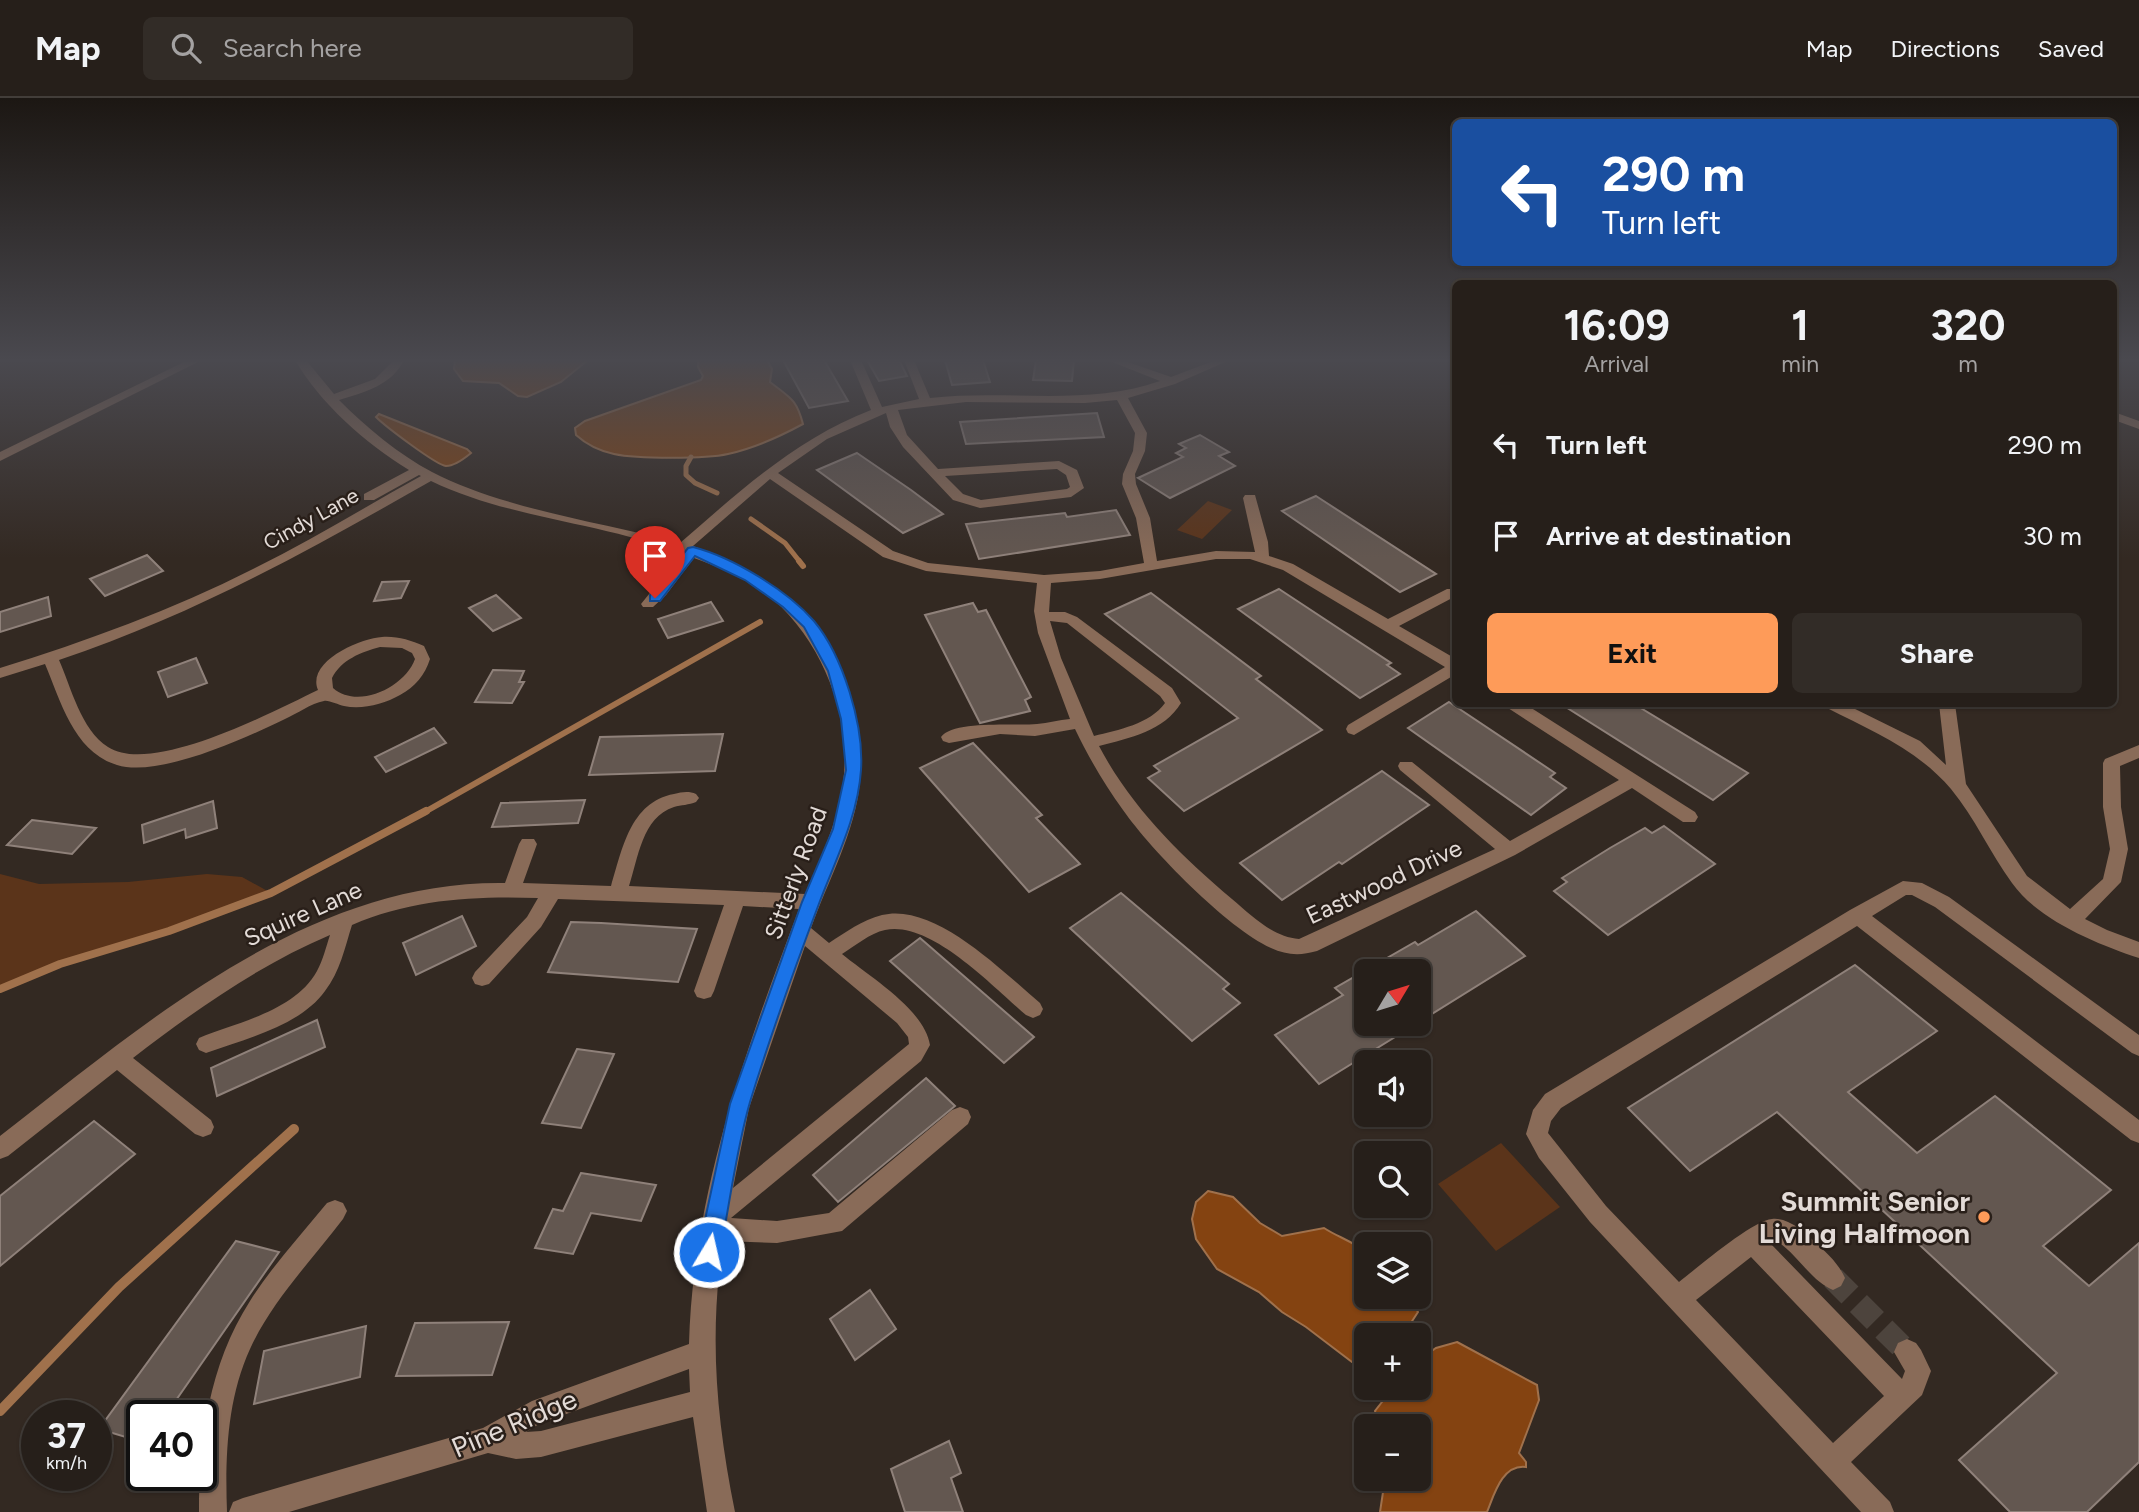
<!DOCTYPE html>
<meta charset="utf-8">
<style>
:root{--surface:#261f1a;--page:#322c27;--text:#f1f3f6;--muted:#a4a2a2;--line:#423d39;--accent:#fe9b59}
body{margin:0;font-family:Figtree,sans-serif;background:var(--page);color:var(--text);height:100vh;display:flex;flex-direction:column;font-size:26px;white-space:nowrap}
*{box-sizing:border-box;margin:0}
p{font-size:23px;color:var(--muted)}
.icon{flex:none;width:38px;height:38px;fill:none;stroke:currentColor;stroke-width:2;stroke-linecap:round;stroke-linejoin:round}
.map{position:relative;flex:1;overflow:hidden}
.drawer{position:absolute;left:1452px;top:182px;width:665px;height:427px;display:flex;flex-direction:column;background:var(--surface);border-radius:10px;box-shadow:0 2px 5px #0004,0 0 0 2px var(--line)}
.drawer>*{flex:none}
.hud{position:absolute;left:1452px;top:21px;width:665px;height:147px;border-radius:10px;box-shadow:0 2px 5px #0004,0 0 0 2px var(--line);background:#1a4fa0;color:#fff;overflow:hidden}
.needle{width:46px;rotate:52deg}
.fabs{position:absolute;left:1354px;top:861px;display:grid;gap:14px}
.fabs a{display:grid;place-items:center;width:77px;height:77px;border-radius:10px;background:var(--surface);box-shadow:0 2px 5px #0004,0 0 0 2px var(--line);font-size:35px}
.speed{position:absolute;left:21px;top:1302px;display:flex;gap:14px;font-size:35px;font-weight:700;text-align:center}
.speed>*{display:grid;place-content:center;width:91px;height:91px;border-radius:50%;background:var(--surface);box-shadow:0 2px 5px #0004,0 0 0 2px var(--line);line-height:1}
.speed small{font-size:18px;font-weight:400}
.speed .limit{border:4px solid #111;border-radius:10px;background:#fff;color:#111}
.pin{position:absolute;display:grid;place-items:center;width:60px;height:60px;color:#fff;margin:-72px -30px;border-radius:50% 50% 50% 0;rotate:-45deg;box-shadow:0 0 7px #0007}
.pin .icon{rotate:45deg}
.me{position:absolute;width:77px;margin:-38px;rotate:9deg;stroke-linejoin:round;filter:drop-shadow(0 0 5px #0008)}
.turn{display:flex;align-items:center;gap:24px;height:147px;padding:0 35px;font-size:32px}
.turn .icon{width:91px;height:91px;stroke-width:2.5}
.turn b{display:block;font-size:49px;line-height:60px}
.eta{display:flex;justify-content:space-evenly;align-items:center;height:119px;text-align:center}
.eta b{font-size:42px;font-weight:700;line-height:49px}
.cta{display:flex;gap:14px;margin-top:auto;padding:14px 35px}
.cta a{flex:1;height:80px;border-radius:10px;background:var(--accent);color:#111;font-size:28px;font-weight:700;line-height:80px;text-align:center}
.cta a+a{background:var(--page);color:var(--text)}
ul{padding:0;list-style:none}
li{display:flex;align-items:center;gap:21px;height:91px;padding:0 35px}
li div{flex:1}
li b{display:block;font-size:26px}
li em{font-style:normal}
header{display:flex;align-items:center;gap:42px;box-sizing:border-box;height:98px;padding:0 35px;background:var(--surface);border-bottom:2px solid var(--line)}
header strong{font-size:33px}
nav{display:flex;gap:38px;margin-inline-start:auto;font-size:24px}
.search{width:490px;height:63px;background:var(--page);display:flex;align-items:center;gap:18px;box-sizing:border-box;padding:0 24px;border-radius:10px;color:var(--muted);font-size:26px}
.map>svg:first-child{display:block}
</style>
<header>
<strong>Map</strong>
<div class="search"><svg class="icon" aria-label="search" viewBox="0 0 24 24"><circle cx="10" cy="10" r="6"/><path d="M15 15l6 6"/></svg>Search here</div>
<nav><a>Map</a><a>Directions</a><a>Saved</a></nav>
</header>
<div class="map">
<svg width="2139" height="1414" viewBox="0 0 2139 1414">
<rect width="100%" height="100%" fill="#332922"/>
<!-- green -->
<g fill="#5b341a">
<polygon points="1208,403 1232,412 1202,441 1177,432"/>
<path d="M0,776L39,786L128,784L207,776L242,779L271,795C181,828 89,855 0,891Z"/>
<polygon points="1501,1045 1560,1109 1496,1153 1438,1086"/>
</g>
<!-- water -->
<g fill="#844311" stroke="#a0714c" stroke-width="2">
<polygon points="455,262 588,262 561,284 527,299 518,298 499,285 463,283 454,271"/>
<path d="M698,262H767L772,271L770,284C790,300 796,300 803,326C779,339 755,350 728,356C706,361 637,361 614,356C600,353 587,347 576,337L575,330L585,323L701,282L703,278L698,269Z"/>
<path d="M379,316L467,351L471,355C465,360 455,368 446,368C436,367 385,328 376,319Z"/>
<path d="M1208,1093L1233,1099L1260,1125L1282,1138L1324,1130C1339,1140 1354,1143 1367,1156V1199H1409L1418,1214L1403,1237H1367V1264H1352L1306,1229L1282,1214L1259,1194L1217,1171L1196,1141L1192,1121L1196,1104Z"/>
<path d="M1457,1244L1537,1287L1539,1302L1519,1355L1526,1364V1369C1502,1366 1494,1397 1487,1414H1380L1385,1381H1419V1328H1379L1375,1313L1393,1290H1419V1262L1436,1250Z"/>
</g>
<g fill="none" stroke-linecap="round" stroke-linejoin="round">
<!-- stream-far3 -->
<g stroke="#a0714c" stroke-width="5">
<polyline points="691,359 686,368 686,377 695,385 717,395"/>
<polyline points="751,421 785,445 800,464"/>
</g>
<!-- stream-far2 -->
<g stroke="#a0714c" stroke-width="6">
<polyline points="799,463 803,468"/>
<polyline points="423,715 760,524"/>
</g>
<!-- stream-far1 -->
<polyline stroke="#a0714c" stroke-width="8" points="0,891 60,866 169,833 271,795 426,713"/>
<!-- stream -->
<polyline stroke="#a0714c" stroke-width="10" points="0,1313 119,1189 294,1031"/>
</g>
<!-- building -->
<g fill="#635750" stroke="#8f817a" stroke-width="2">
<polygon points="783,262 824,262 848,303 809,310"/>
<polygon points="867,262 899,262 907,278 879,283"/>
<polygon points="945,262 983,262 990,284 952,287"/>
<polygon points="1036,262 1074,262 1072,283 1033,282"/>
<polygon points="1097,315 1104,339 966,346 960,324"/>
<polygon points="1200,337 1229,354 1219,358 1235,368 1170,400 1138,380 1183,359 1176,355 1186,350 1179,346"/>
<polygon points="857,355 911,392 943,416 903,435 817,372"/>
<polygon points="1316,398 1436,476 1400,494 1282,413"/>
<polygon points="1116,412 1130,437 979,461 966,426 1065,415 1067,419"/>
<polygon points="147,457 163,473 105,498 90,481"/>
<polygon points="409,483 401,500 374,503 382,484"/>
<polygon points="1279,491 1391,565 1387,567 1400,576 1360,600 1238,511"/>
<polygon points="1151,495 1261,578 1256,581 1322,632 1184,713 1148,680 1160,673 1154,668 1238,620 1105,516"/>
<polygon points="496,497 521,520 493,533 469,510"/>
<polygon points="48,499 51,518 0,534 0,514"/>
<polygon points="711,504 723,523 668,540 658,521"/>
<polygon points="973,505 978,514 986,512 1031,599 1025,602 1030,613 980,625 925,517"/>
<polygon points="196,560 207,585 168,599 158,574"/>
<polygon points="493,572 524,573 519,584 524,584 512,605 475,604"/>
<polygon points="1449,604 1555,675 1550,679 1566,690 1531,717 1408,630"/>
<polygon points="1561,606 1634,606 1748,675 1713,702"/>
<polygon points="434,630 446,645 386,674 375,659"/>
<polygon points="723,636 715,673 589,677 600,639"/>
<polygon points="973,645 1042,717 1036,720 1080,766 1029,794 920,670"/>
<polygon points="1382,673 1429,707 1342,766 1339,764 1282,802 1240,765"/>
<polygon points="585,702 578,725 492,729 501,705"/>
<polygon points="213,703 217,730 186,740 185,731 144,745 142,727"/>
<polygon points="32,722 96,730 72,756 7,747"/>
<polygon points="1664,728 1715,766 1608,837 1554,793 1567,784 1562,780 1610,750 1645,730 1652,735"/>
<polygon points="1121,795 1229,886 1223,891 1240,905 1192,943 1070,830"/>
<polygon points="1476,813 1525,858 1419,924 1419,873 1367,873 1367,926 1416,926 1319,986 1275,937 1343,897 1335,890 1415,844 1418,847"/>
<polygon points="462,818 476,848 416,877 403,845"/>
<polygon points="571,824 601,825 697,831 678,884 548,874"/>
<polygon points="920,840 1034,939 1004,965 890,863"/>
<polygon points="1855,867 1937,933 1848,994 1917,1055 1995,998 2111,1092 2043,1148 2089,1188 2139,1145 2139,1364 2087,1414 2010,1414 1959,1362 2057,1275 1777,1014 1690,1073 1628,1010"/>
<polygon points="317,922 325,949 217,998 211,970"/>
<polygon points="577,951 614,956 581,1030 542,1025"/>
<polygon points="926,980 955,1008 838,1104 813,1077"/>
<polygon points="94,1023 135,1056 0,1168 0,1098"/>
<polygon points="581,1075 656,1087 641,1123 591,1115 573,1156 535,1150 553,1111 563,1113"/>
<polygon points="236,1143 279,1154 165,1318 142,1318 142,1344 99,1331"/>
<polygon points="870,1192 896,1231 855,1262 830,1221"/>
<polygon points="509,1224 492,1277 396,1278 415,1225"/>
<polygon points="366,1228 360,1279 254,1306 264,1253"/>
<polygon points="949,1343 961,1375 951,1380 963,1414 905,1414 891,1371"/>
</g>
<g fill="none" stroke-linecap="round" stroke-linejoin="round">
<!-- minor-tunnel -->
<polyline stroke="#4d443d" stroke-width="24" stroke-dasharray="24 12" stroke-linecap="butt" points="1833,1180 1907,1254"/>
<!-- minor -->
<g fill="#896b58" fill-rule="evenodd">
<polygon points="188,262 202,262 0,363 0,354"/>
<path d="M295,262H306L334,296L375,281L394,262H404C392,287 365,294 339,302C367,330 398,356 432,374C503,411 601,424 680,445C740,393 796,341 871,312L850,262H861L882,309L919,301L904,262H914L930,300C1007,291 1086,309 1160,283L1107,262H1122L1171,279L1216,262H1230L1175,286L1128,300L1147,335L1145,353L1135,376L1136,386L1150,420L1157,463L1216,453L1255,454L1243,400L1245,397H1255L1268,444L1269,458L1293,466L1388,521L1447,491H1456V498L1399,528L1456,561V576L1354,637L1348,635L1346,631L1348,627L1445,569L1283,472L1250,461H1216L1100,481L1051,485L1049,514H1065L1077,519L1172,590L1181,605C1164,633 1130,640 1099,648C1131,709 1180,757 1232,801C1252,818 1273,839 1299,841L1495,751L1400,672L1398,668L1400,664H1412L1510,743L1619,682L1508,610L1506,606H1525L1695,714L1698,719L1695,724H1683L1632,690L1515,757L1317,853C1300,858 1286,857 1271,850C1227,830 1151,752 1123,712C1104,686 1088,658 1075,631L1035,638L1000,636L949,645L943,643L941,639C953,622 1017,628 1037,626C1048,625 1059,622 1070,621L1038,535L1034,513L1037,485L926,473L883,459L770,381L693,448C700,450 707,455 716,459C754,473 800,501 822,536C849,577 866,635 860,684C855,735 828,782 811,830L829,845C846,834 862,822 882,817C935,804 1003,874 1040,905L1043,911L1040,917L1033,920L1026,917C994,890 931,822 885,832C870,835 855,848 842,856C870,879 924,911 930,947L921,963L731,1120L777,1123L829,1115L952,1012L960,1009L968,1012L971,1019L968,1026L842,1133L777,1145L723,1143C709,1238 716,1320 735,1414H707L693,1319L541,1359L516,1361L488,1355L289,1414H229L233,1404L243,1400L483,1330L532,1303L689,1246C693,1095 746,951 799,811L743,808L714,893L711,899L704,901L697,899L694,893L724,807L558,801L541,829L489,886L482,888L475,886L472,880L475,874L527,819L538,800C474,798 412,801 352,827C345,849 340,874 325,893C300,928 245,941 206,955L199,952L196,946L199,940C238,924 295,913 317,873C323,862 326,849 330,837C259,867 194,913 133,960L211,1022L214,1029L211,1036L203,1039L195,1036L117,972L8,1058L0,1061V1038C147,924 308,782 505,785L519,746L522,741H534L537,746L523,785L611,788C622,752 630,704 674,696C682,694 689,693 696,696L699,700L696,704C689,707 681,707 674,709C642,719 638,761 629,788L805,796C820,761 838,724 843,685C852,619 823,546 774,502C752,483 721,470 694,460L666,497L653,509H643L641,506C654,489 669,473 683,456C601,424 510,421 431,383C308,453 194,517 59,562C71,589 81,632 108,649C152,678 274,613 318,592C306,564 360,540 382,539C397,538 410,542 424,548L430,561C425,577 415,589 400,597C384,606 362,612 344,608C338,607 329,602 324,603C311,605 297,616 285,621C246,640 159,680 117,667C74,654 61,604 45,566L0,580V570C87,543 172,512 253,471C310,443 365,409 421,378L419,377L374,402H364V396L409,372C365,345 320,305 295,262ZM1117,302L1135,335L1133,353L1123,376L1122,386L1136,420L1144,465L1100,473L1044,477L928,465L893,453L778,375L827,341L886,315L890,329L903,349L953,402L980,410L1071,399L1084,390L1077,372L1059,363L938,371L907,337L898,312L966,304L1085,305ZM1057,371L1066,377L1070,389L1067,391L981,402L963,396L945,378ZM1050,523L1067,525L1160,598L1165,605C1150,626 1118,632 1094,638L1061,560ZM380,549L402,550L412,555L415,561C405,589 358,612 333,590L332,580C341,562 361,554 380,549ZM805,848L897,925L908,939L909,946L733,1090L749,1010ZM689,1271L690,1294L541,1333L526,1334L539,1326Z"/>
<polygon points="2114,314 2139,323 2139,331 2114,322"/>
<path d="M1825,606H1845L1920,643L1946,667L1939,606H1955L1966,686L2027,778L2070,811L2103,781L2110,751L2103,709V665L2105,661L2139,647V660L2120,668L2121,709L2128,751L2121,784L2085,821L2107,832L2139,844V860C2097,846 2038,822 2012,785C1990,755 1975,720 1951,691C1918,652 1872,633 1827,610Z"/>
<path d="M1903,783L1922,785L1949,799L2139,937V958L2132,955L1935,809L1912,797H1906L1872,818L2139,1022V1045L2131,1042L1857,828L1561,1010L1551,1023L1548,1035L1606,1108L1679,1184C1697,1170 1753,1122 1772,1121C1787,1119 1804,1133 1814,1143C1826,1154 1839,1166 1845,1180L1841,1188L1833,1192C1811,1183 1798,1157 1778,1144L1770,1145L1902,1281L1905,1273L1894,1254L1898,1245L1907,1241L1916,1245L1921,1252L1931,1273L1922,1297L1851,1364L1890,1404L1894,1414H1861L1590,1124L1539,1060L1526,1036L1533,1012L1545,996L1850,812ZM1751,1159L1884,1298L1833,1345L1696,1202Z"/>
<path d="M335,1102L343,1105L347,1113L343,1121C311,1163 272,1203 250,1251C227,1301 225,1360 227,1414H199C199,1342 209,1267 250,1203C272,1168 301,1137 327,1105Z"/>
</g>
</g>
<!-- sky -->
<linearGradient id="sky" x2="0" y2="1"><stop stop-color="#1c1713"/><stop offset="0.57" stop-color="#4a494f"/><stop offset="1" stop-color="#4a494f" stop-opacity="0"/></linearGradient>
<rect width="2139" height="460" fill="url(#sky)"/>
<!-- route -->
<path fill="#1a73e8" stroke="#114b97" stroke-width="2" d="M693,449C732,459 787,492 814,523C843,558 864,627 861,672C858,718 836,761 820,803C795,869 771,936 750,1004C736,1052 730,1105 720,1154L717,1162L709,1165L701,1162L698,1154L730,1006L802,804L833,731L846,672L841,621L828,573L804,529L783,509L745,482L695,458L660,503H650V497L688,450Z"/>
<!-- markers -->
<circle fill="#fe9b59" stroke="#291f19" stroke-width="2.5" cx="1984" cy="1119" r="7"/>
<g text-anchor="middle" stroke-width="5" stroke-linejoin="round" paint-order="stroke">
<!-- far-street labels -->
<g font-size="21" fill="#e3dbd7" stroke="#291f19">
<text transform="translate(311 421) rotate(-29)" y="7">Cindy Lane</text>
</g>
<!-- street labels -->
<g font-size="24" fill="#e3dbd7" stroke="#291f19">
<text transform="translate(796 775) rotate(-70)" y="8">Sitterly Road</text>
<text transform="translate(1384 784) rotate(-25)" y="8">Eastwood Drive</text>
<text transform="translate(303 816) rotate(-24)" y="8">Squire Lane</text>
</g>
<!-- near-poi labels -->
<g font-size="28" font-weight="bold" fill="#e3dbd7" stroke="#291f19" text-anchor="end">
<text x="1970" y="1113">Summit Senior<tspan x="1970" dy="32">Living Halfmoon</tspan></text>
</g>
<!-- near-street labels -->
<g font-size="28" fill="#e3dbd7" stroke="#291f19">
<text transform="translate(514 1325) rotate(-23)" y="10">Pine Ridge</text>
</g>
</g>
</svg>
<div class="fabs">
<a><svg class="needle" viewBox="-14 -14 28 28"><path d="M0-13l5 13h-10z" fill="#e53935"/><path d="M0 13l5-13h-10z" fill="#a4a2a2"/></svg></a>
<a><svg class="icon" aria-label="sound" viewBox="0 0 24 24"><path d="M4 9h4l5-4v14l-5-4H4zM17 9q2 3 0 6"/></svg></a>
<a><svg class="icon" aria-label="search" viewBox="0 0 24 24"><circle cx="10" cy="10" r="6"/><path d="M15 15l6 6"/></svg></a>
<a><svg class="icon" aria-label="layers" viewBox="0 0 24 24"><path d="M12 4l9 5-9 5-9-5zM3 14l9 5 9-5"/></svg></a>
<a>+</a>
<a>−</a>
</div>
<div class="speed"><div>37<small>km/h</small></div><div class="limit">40</div></div>
<div class="pin" style="left:655px;top:500px;background:#d93025"><svg class="icon" aria-label="arrive" viewBox="0 0 24 24"><path d="M6 21V4h12l-3 4 3 4H6"/></svg></div>
<svg class="me" style="left:709px;top:1154px" viewBox="-20 -20 40 40"><circle r="17" fill="#1a73e8" stroke="#fff" stroke-width="3"/><path d="M0-11L8 9 0 5-8 9z" fill="#fff"/></svg>
<div class="hud">
<div class="turn"><svg class="icon" aria-label="left" viewBox="0 0 24 24"><path d="M17 20v-9H6M10 6l-5 5 5 5"/></svg><div><b>290 m</b>Turn left</div></div>
</div>
<section class="drawer">
<div class="eta">
<div><b>16:09</b><p>Arrival</p></div>
<div><b>1</b><p>min</p></div>
<div><b>320</b><p>m</p></div>
</div>
<ul>
<li><svg class="icon" aria-label="left" viewBox="0 0 24 24"><path d="M17 20v-9H6M10 6l-5 5 5 5"/></svg><div><b>Turn left</b></div><em>290 m</em></li>
<li><svg class="icon" aria-label="arrive" viewBox="0 0 24 24"><path d="M6 21V4h12l-3 4 3 4H6"/></svg><div><b>Arrive at destination</b></div><em>30 m</em></li>
</ul>
<div class="cta"><a>Exit</a><a>Share</a></div>
</section>
</div>
